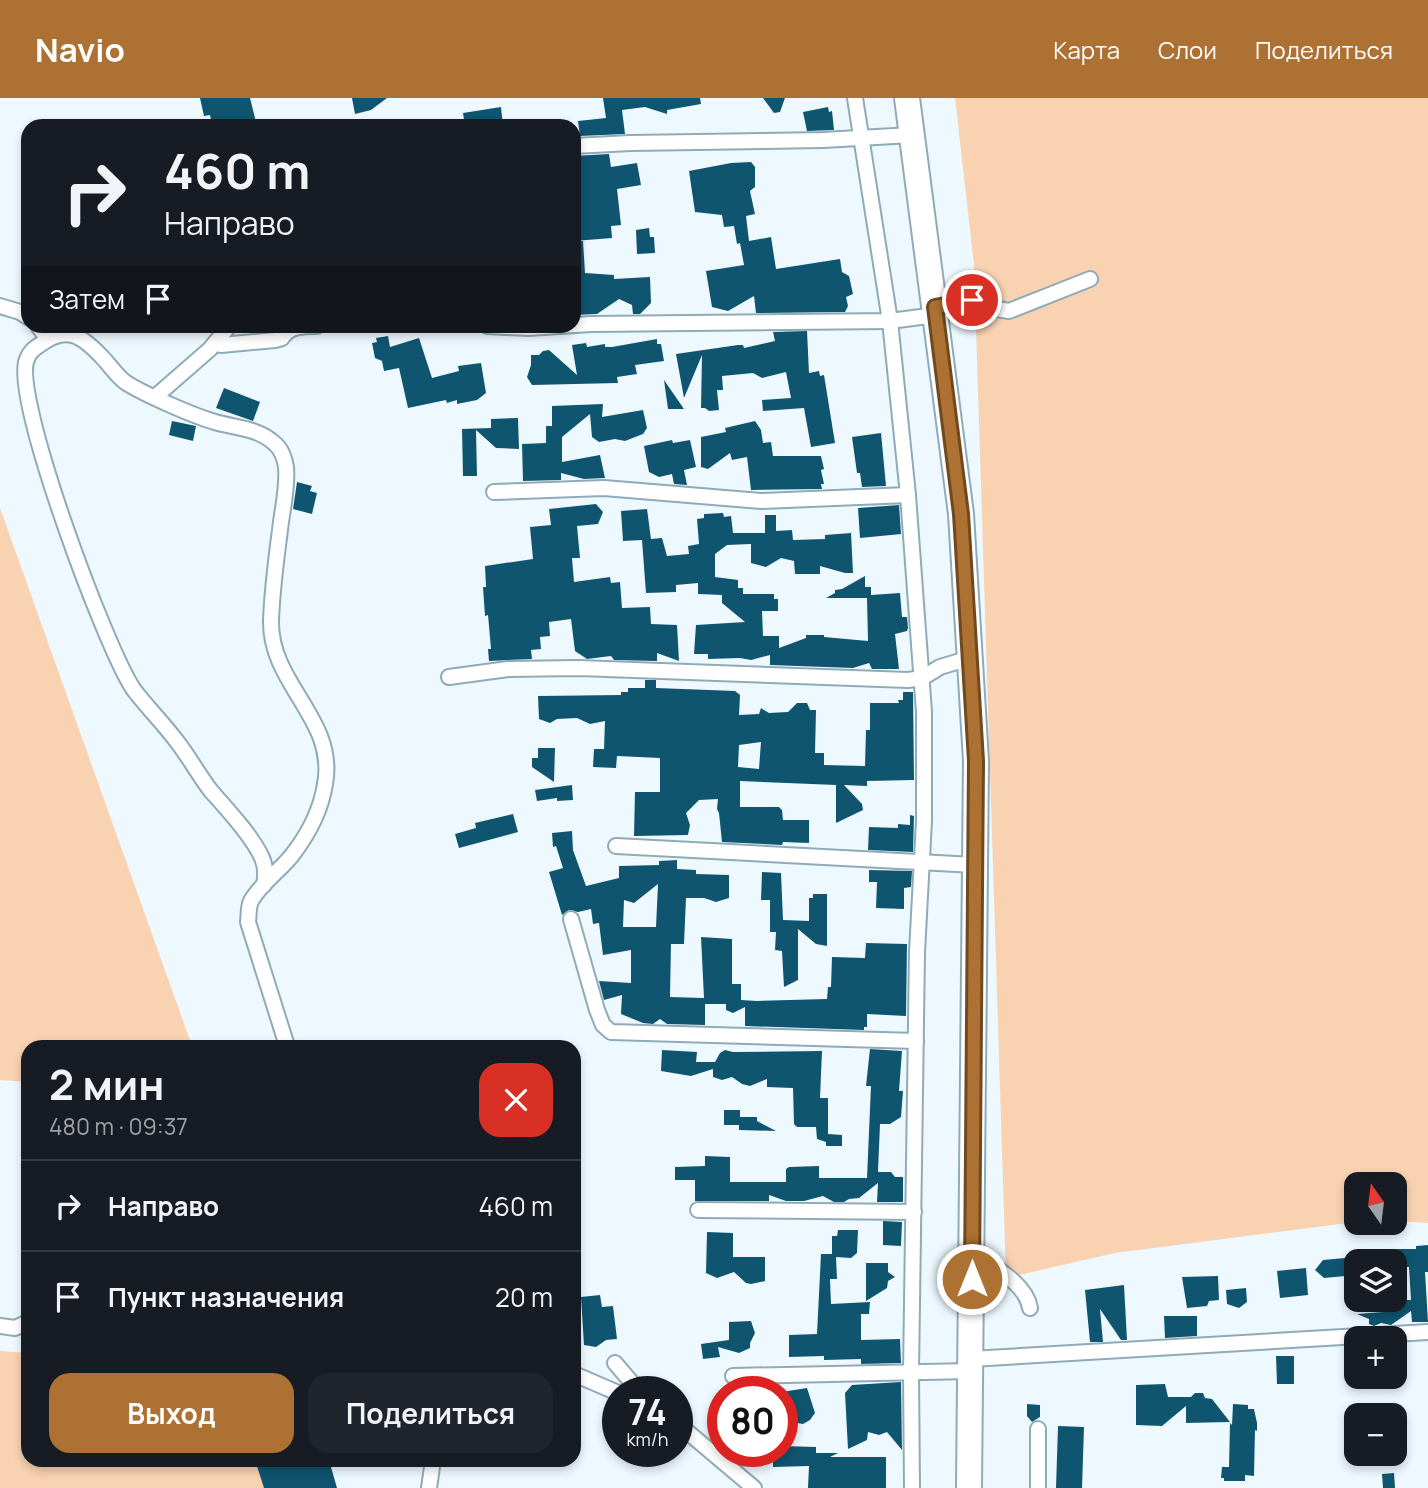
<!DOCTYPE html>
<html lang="ru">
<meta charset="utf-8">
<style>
:root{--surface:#171b24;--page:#20242c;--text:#f1f3f6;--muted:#9ea1a6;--line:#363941;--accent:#ac7133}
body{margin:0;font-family:Manrope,sans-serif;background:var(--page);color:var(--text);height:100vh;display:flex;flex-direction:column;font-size:26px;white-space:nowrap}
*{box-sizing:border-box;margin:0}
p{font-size:23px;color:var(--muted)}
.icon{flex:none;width:38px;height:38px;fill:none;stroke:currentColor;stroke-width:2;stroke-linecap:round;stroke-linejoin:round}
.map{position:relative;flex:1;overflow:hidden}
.side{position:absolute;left:21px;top:942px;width:560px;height:427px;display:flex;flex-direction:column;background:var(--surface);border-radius:21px;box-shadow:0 4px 10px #0003}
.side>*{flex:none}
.hud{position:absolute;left:21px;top:21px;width:560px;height:214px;border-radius:21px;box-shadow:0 4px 10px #0003;background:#171b24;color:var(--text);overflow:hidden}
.needle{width:46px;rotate:346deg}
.fabs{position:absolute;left:1344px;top:1074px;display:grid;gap:14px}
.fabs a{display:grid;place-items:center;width:63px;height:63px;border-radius:14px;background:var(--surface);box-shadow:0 4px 10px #0003;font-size:35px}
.speed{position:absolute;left:602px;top:1278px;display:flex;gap:14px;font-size:35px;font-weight:700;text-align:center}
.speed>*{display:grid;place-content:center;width:91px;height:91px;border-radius:50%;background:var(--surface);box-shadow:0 4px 10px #0003;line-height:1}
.speed small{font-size:18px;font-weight:400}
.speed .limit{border:10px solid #d22;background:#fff;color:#111}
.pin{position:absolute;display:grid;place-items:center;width:60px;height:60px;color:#fff;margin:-30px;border:4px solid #fff;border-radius:50%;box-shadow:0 2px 7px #0007}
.me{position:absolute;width:77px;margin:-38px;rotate:0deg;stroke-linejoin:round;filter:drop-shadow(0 0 5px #0008)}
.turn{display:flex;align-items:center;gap:24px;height:147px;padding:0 28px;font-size:32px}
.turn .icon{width:91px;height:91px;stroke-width:2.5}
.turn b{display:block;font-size:49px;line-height:60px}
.then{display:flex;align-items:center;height:66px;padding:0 28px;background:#0003;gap:14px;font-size:26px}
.round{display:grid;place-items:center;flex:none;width:74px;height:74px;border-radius:21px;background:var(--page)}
.head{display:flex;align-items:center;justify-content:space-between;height:119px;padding:0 28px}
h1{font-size:42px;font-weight:700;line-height:52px}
.action{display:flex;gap:14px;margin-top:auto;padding:14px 28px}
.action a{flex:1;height:80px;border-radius:21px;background:var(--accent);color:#fff;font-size:28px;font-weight:700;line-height:80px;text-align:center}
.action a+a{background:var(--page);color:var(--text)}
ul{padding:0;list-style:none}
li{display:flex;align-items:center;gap:21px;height:91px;padding:0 28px;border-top:2px solid var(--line)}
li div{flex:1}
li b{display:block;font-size:26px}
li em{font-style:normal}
header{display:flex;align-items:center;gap:42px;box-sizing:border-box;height:98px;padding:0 35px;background:var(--accent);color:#fff}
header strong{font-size:33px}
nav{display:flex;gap:38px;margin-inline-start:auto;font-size:24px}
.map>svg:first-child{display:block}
</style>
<header>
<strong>Navio</strong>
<nav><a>Карта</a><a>Слои</a><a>Поделиться</a></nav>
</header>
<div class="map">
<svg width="1428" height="1390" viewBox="0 0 1428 1390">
<rect width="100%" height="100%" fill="#eef9ff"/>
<!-- green -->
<g fill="#f9d3b1">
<polygon points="955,0 1428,0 1428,1125 1395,1123 1395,1087 1356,1087 1356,1124 1115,1155 1006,1180 974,167"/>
<polygon points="0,410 192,948 28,948 28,984 0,982"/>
<polygon points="0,1253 28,1255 28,1362 272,1362 298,1390 0,1390"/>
</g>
<!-- building -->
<g fill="#0f556f" fill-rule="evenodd">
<polygon points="200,0 250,0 257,28 212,28 210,17 204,18"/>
<polygon points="352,0 387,0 371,12 355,16"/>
<polygon points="603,0 700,0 701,6 667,12 667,16 645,9 622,12 625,36 580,38 578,23 606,20"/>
<polygon points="763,0 785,0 780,14 774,15"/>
<polygon points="501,9 503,28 465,28 463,15"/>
<polygon points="828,9 829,14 832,13 834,32 807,33 803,14"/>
<polygon points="609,56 611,69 637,65 641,87 617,91 621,127 611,128 612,140 574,143 574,96 579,96 574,58"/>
<polygon points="751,64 755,69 755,89 750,93 755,116 746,118 749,143 771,139 776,171 840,161 842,174 849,178 853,196 846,199 848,208 845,214 756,215 754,198 728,213 712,209 706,173 744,167 740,145 737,146 734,128 724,129 722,117 695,114 689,73 731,65"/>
<polygon points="649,130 650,139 654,139 655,155 637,156 636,132"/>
<polygon points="583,143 585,175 614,177 614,181 650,179 651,205 640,216 633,216 632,207 619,201 597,216 574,217 574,144"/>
<polygon points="807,233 809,275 819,273 820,278 824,277 835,345 811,349 804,310 763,313 762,302 791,300 786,274 762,280 753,275 722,278 723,292 717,292 719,312 709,313 705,310 701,310 702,257 684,300 676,256 738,247 743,247 744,250 775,243 773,234"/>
<polygon points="388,238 390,249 419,240 432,280 459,273 458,268 481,265 486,295 477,302 457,306 457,302 447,305 446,302 408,310 399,270 384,273 382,263 375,260 372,245 377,244 376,240"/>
<polygon points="657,241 657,246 661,246 664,263 635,267 637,276 617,279 618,285 532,287 527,279 531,267 531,257 539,257 543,253 549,252 577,277 572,247 586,245 587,249 605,246 605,249 612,249"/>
<polygon points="664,282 684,311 668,311"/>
<polygon points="224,290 260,304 253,323 216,310"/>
<polygon points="603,306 602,319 643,312 647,330 643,336 625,343 615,341 599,344 592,339 590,316 562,339 562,364 600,357 605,380 584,381 561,375 561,382 523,383 522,346 546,345 546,328 552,328 552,308"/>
<polygon points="518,320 519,351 496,350 476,332 477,378 463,378 462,331 491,330 491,321"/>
<polygon points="172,323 196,328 193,343 169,337"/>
<polygon points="755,323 761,332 763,345 771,344 773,358 821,358 824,371 821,372 824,386 821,386 822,391 751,392 747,359 732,362 730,355 708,371 701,369 701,339 726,334 725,330"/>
<polygon points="881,335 886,388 862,389 860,375 857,375 852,339"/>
<polygon points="672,342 673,345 690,342 696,369 684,372 687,387 674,386 672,376 659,379 649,374 644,348"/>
<polygon points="297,384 312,388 310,393 317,395 312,416 293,411"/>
<polygon points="596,406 603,414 598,426 577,428 580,460 572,460 574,484 610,479 611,485 620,484 622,510 650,509 651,526 677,527 679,563 657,555 657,563 614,562 611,558 587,561 575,553 571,521 549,524 550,538 540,539 541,551 531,552 532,561 489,563 488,551 491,551 488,517 485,518 483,489 486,489 485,468 533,461 530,429 551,427 549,411"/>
<polygon points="899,407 901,436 860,440 858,410"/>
<polygon points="647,411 651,441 662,440 667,458 689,456 688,448 699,446 697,421 704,420 704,416 723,415 724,419 731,418 733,435 765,435 765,417 776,417 776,433 792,432 793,442 825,441 825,437 851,435 853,475 845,475 820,468 820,476 795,476 794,463 781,460 766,469 751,465 751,446 727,447 715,456 715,479 738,482 738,490 743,490 743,496 774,496 774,501 778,501 778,513 762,513 763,538 779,538 779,550 806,540 806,537 824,537 824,539 868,543 867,500 826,500 835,495 835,492 842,491 865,478 865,489 871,489 871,497 900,495 902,519 907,519 908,530 907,533 895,536 899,571 872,571 869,565 853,570 770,567 770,557 751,562 740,560 708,561 708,556 694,556 696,527 745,524 722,505 722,497 698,496 698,485 676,487 676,494 646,495 642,442 623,443 621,413"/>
<path d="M645,582H656V590L735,593L740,597L739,617L759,616L761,610L769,615L788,614L797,605H807L810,612H816L815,655H824V667L865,668L866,632H870V605H899L898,602H903V594H913L914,682L867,683V688L844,687L862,706L863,712L836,725V687L740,683V709H779L782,712L783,722H809V745L783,744L782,747L722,744L719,715L717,711L718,701L699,702L686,715L690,727L688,737L634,738L635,694H660V660L617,658L616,670L593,669L594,651H604L605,623L590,626L577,620L557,621L550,625L539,621L538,598L621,597V594H628V590H645ZM761,644L759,671L738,669L739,647Z"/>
<polygon points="538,650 555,650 554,684 532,669 532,660 538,660"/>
<polygon points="572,687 573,702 557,703 557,700 537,703 535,692"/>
<polygon points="513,716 518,734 459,750 455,736 476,730 475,725"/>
<polygon points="910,717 914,718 913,754 868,752 869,729 898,730 898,726 910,727"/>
<path d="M572,733L573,752L586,788L619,780V768L659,767V763L677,762V771L696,772V776L729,777V800L716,804L704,800H686L684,846H671L670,899L704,900L701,839L732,841V886H741V902L757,903L827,901L828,889H831L832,859L865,860L866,845L907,846L906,918L867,916V929H864V932L745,928V909L733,915L726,912V906H705V927L667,926L660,921L653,926L643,925L621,916L622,897L604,902L599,883L631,885V852L603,857L599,825L593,826L591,811L578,814L569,812L562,817L549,774L563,770L556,748L553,749L552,735ZM658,786L656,829H623L624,802L634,805Z"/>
<polygon points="869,772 912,773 911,789 904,790 904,811 876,810 877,784 869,784"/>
<polygon points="762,774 781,775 783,822 809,823 809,800 813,800 813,796 827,796 827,848 816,846 798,831 798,882 784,889 782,853 775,852 776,834 770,834 770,802 761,802"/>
<polygon points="870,951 902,953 899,993 903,993 901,1019 890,1026 880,1026 878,1074 891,1074 895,1079 903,1079 903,1104 877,1104 878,1085 859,1100 849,1101 844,1104 834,1104 823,1098 804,1103 786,1103 769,1097 769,1103 695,1103 695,1082 675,1082 675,1069 705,1068 705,1058 730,1059 730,1084 786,1084 786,1071 789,1069 819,1068 819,1080 867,1080 871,988 866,988"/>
<polygon points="662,952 697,954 696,964 715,964 720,955 725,952 733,954 822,953 820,1000 828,1000 828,1036 842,1037 842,1048 826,1048 826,1044 817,1041 816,1029 797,1029 794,1026 793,990 767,989 767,981 750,988 742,986 732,979 722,982 713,979 713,971 691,978 661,973"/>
<polygon points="724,1012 740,1012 740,1019 757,1019 757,1023 776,1033 739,1032 739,1027 724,1027"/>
<polygon points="883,1123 902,1124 901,1148 883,1147"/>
<polygon points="838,1132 858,1132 857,1155 851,1160 836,1159 837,1181 830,1181 831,1206 870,1204 869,1216 861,1216 861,1242 900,1241 901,1265 861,1266 861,1261 824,1262 824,1258 789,1259 789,1237 817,1236 821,1156 832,1156 832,1138 837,1138"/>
<polygon points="707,1134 733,1135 733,1159 765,1159 765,1183 751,1186 746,1185 734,1174 717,1180 706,1175"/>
<polygon points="1428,1147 1428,1174 1425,1174 1428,1224 1412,1224 1411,1213 1391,1227 1381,1225 1374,1228 1369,1226 1369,1221 1357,1216 1383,1214 1383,1202 1411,1202 1409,1169 1395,1169 1395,1164 1382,1164 1382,1151 1416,1151 1416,1148"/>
<polygon points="1356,1159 1356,1177 1324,1180 1315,1172 1323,1162"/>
<polygon points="866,1165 888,1165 888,1174 895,1179 888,1183 887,1190 866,1203"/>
<polygon points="1306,1170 1308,1197 1280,1200 1277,1173"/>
<polygon points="1218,1178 1219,1202 1209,1203 1207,1208 1187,1210 1182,1179"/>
<polygon points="1124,1187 1127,1242 1121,1242 1100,1211 1103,1244 1090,1244 1085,1192"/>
<polygon points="1246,1190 1247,1204 1239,1210 1227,1206 1226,1192"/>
<polygon points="600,1197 602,1209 613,1208 617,1241 606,1242 596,1249 584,1247 581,1199"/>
<polygon points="1164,1218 1197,1218 1197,1238 1165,1240"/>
<polygon points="751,1223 755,1235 750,1245 750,1250 739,1255 718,1249 720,1259 703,1261 701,1246 729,1242 729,1224"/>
<polygon points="1276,1258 1294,1258 1294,1286 1277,1286"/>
<polygon points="901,1284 902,1352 887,1334 879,1337 868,1334 867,1342 848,1351 845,1295 852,1287"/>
<polygon points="1165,1286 1168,1299 1191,1299 1195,1295 1203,1295 1205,1300 1212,1301 1230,1324 1186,1325 1186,1308 1162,1328 1136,1327 1136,1287"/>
<polygon points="807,1290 815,1315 810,1322 803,1326 782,1322 782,1294"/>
<polygon points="1027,1306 1040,1307 1040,1319 1032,1324 1027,1318"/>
<polygon points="1233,1306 1248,1307 1248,1311 1254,1311 1257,1325 1257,1333 1255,1332 1254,1378 1245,1377 1245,1383 1224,1383 1224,1380 1221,1380 1222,1369 1229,1369 1230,1325 1232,1327"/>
<polygon points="1058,1328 1084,1329 1082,1390 1056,1390"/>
<polygon points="782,1348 816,1349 816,1355 838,1355 830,1359 886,1359 886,1390 808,1390 809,1368 773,1369 773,1353 782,1353"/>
<polygon points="255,1362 329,1362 337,1390 264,1390"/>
<polygon points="1394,1375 1395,1390 1383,1390 1382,1376"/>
</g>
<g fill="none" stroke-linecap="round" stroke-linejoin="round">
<defs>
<g id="minor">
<polyline points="855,0 890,223 908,397 924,614 924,723 917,854 911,1275 912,1390"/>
<polyline points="574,48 630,45 823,42 912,37"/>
<polyline points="0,208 20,214 28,219"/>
<polyline points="935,209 972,202 997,211 1009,213 1090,181"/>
<polyline points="38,228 48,241"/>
<polyline points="487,228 528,230 591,226 890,223 936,217"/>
<path d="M215,245L221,247L275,242L282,240C289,228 303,228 317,228"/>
<polyline points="155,299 210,251 229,228"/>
<polyline points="494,394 604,390 761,403 908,397"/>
<polyline points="449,579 508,571 579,570 908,582 922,580 940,569 970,560"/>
<polyline points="616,748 975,767"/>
<path d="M264,787C266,777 266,769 262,760C253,739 226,710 211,693C198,676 188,657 175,641C162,624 147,609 134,592C107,554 11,297 27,261C30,253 35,250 41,246C67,227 82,238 101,258C109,266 116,277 125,284C143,296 194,318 215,324C235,330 258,330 274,345C281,350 285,361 286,369C288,390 282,412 280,432C276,462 272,493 271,523C270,587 337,621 325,686C321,712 309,735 293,756C281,772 261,785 251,803C248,809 249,817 248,824L287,948"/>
<polyline points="571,821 597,912 603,927 611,934 916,943"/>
<polyline points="698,1112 914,1114"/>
<path d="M972,1154C992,1168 1026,1185 1030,1210"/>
<polyline points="0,1228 15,1230 28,1224"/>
<polyline points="971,1261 1428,1234"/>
<polyline points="615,1265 639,1293"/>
<polyline points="574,1276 618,1295"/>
<polyline points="733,1278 971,1273"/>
<polyline points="677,1325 754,1390"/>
<polyline points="429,1390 433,1362"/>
<polyline points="1038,1390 1038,1331"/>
</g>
<polyline id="trunk" points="907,0 961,416 976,663 969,1390"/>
</defs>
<!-- minor casing -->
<use href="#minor" stroke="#90abb8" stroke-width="18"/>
<!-- trunk casing -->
<use href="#trunk" stroke="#90abb8" stroke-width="28"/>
<!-- minor -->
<use href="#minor" stroke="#fff" stroke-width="14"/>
<!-- trunk -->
<use href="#trunk" stroke="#fff" stroke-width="24"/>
</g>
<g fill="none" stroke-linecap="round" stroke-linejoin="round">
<defs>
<polyline id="route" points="972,202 935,209 961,416 976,663 972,1181"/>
</defs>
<!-- route casing -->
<use href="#route" stroke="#704921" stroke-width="18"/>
<!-- route -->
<use href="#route" stroke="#ac7133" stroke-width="12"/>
</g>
</svg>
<div class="fabs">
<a><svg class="needle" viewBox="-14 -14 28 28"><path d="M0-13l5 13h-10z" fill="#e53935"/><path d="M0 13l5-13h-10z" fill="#9ea1a6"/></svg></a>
<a><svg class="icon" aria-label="layers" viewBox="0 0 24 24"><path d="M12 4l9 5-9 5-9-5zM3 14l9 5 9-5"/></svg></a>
<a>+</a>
<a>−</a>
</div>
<div class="speed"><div>74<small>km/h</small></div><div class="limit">80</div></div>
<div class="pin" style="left:972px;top:202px;background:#d93025"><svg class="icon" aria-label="arrive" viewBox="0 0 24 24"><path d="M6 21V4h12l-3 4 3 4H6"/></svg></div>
<svg class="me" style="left:972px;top:1181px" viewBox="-20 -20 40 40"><circle r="17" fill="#ac7133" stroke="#fff" stroke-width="3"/><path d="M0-11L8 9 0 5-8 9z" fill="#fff"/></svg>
<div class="hud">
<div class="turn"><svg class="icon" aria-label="right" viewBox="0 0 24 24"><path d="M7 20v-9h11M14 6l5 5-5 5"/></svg><div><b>460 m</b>Направо</div></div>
<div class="then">Затем<svg class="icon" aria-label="arrive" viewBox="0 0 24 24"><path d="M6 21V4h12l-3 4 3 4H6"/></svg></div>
</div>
<section class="side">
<div class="head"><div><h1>2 мин</h1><p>480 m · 09:37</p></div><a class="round" style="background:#d93025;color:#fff"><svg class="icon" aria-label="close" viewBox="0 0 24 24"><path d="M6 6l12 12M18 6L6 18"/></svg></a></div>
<ul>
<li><svg class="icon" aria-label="right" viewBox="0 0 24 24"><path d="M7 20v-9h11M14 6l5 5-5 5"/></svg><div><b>Направо</b></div><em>460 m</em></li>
<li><svg class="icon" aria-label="arrive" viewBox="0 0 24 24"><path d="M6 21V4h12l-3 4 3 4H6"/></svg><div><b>Пункт назначения</b></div><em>20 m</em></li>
</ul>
<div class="action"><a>Выход</a><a>Поделиться</a></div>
</section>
</div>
